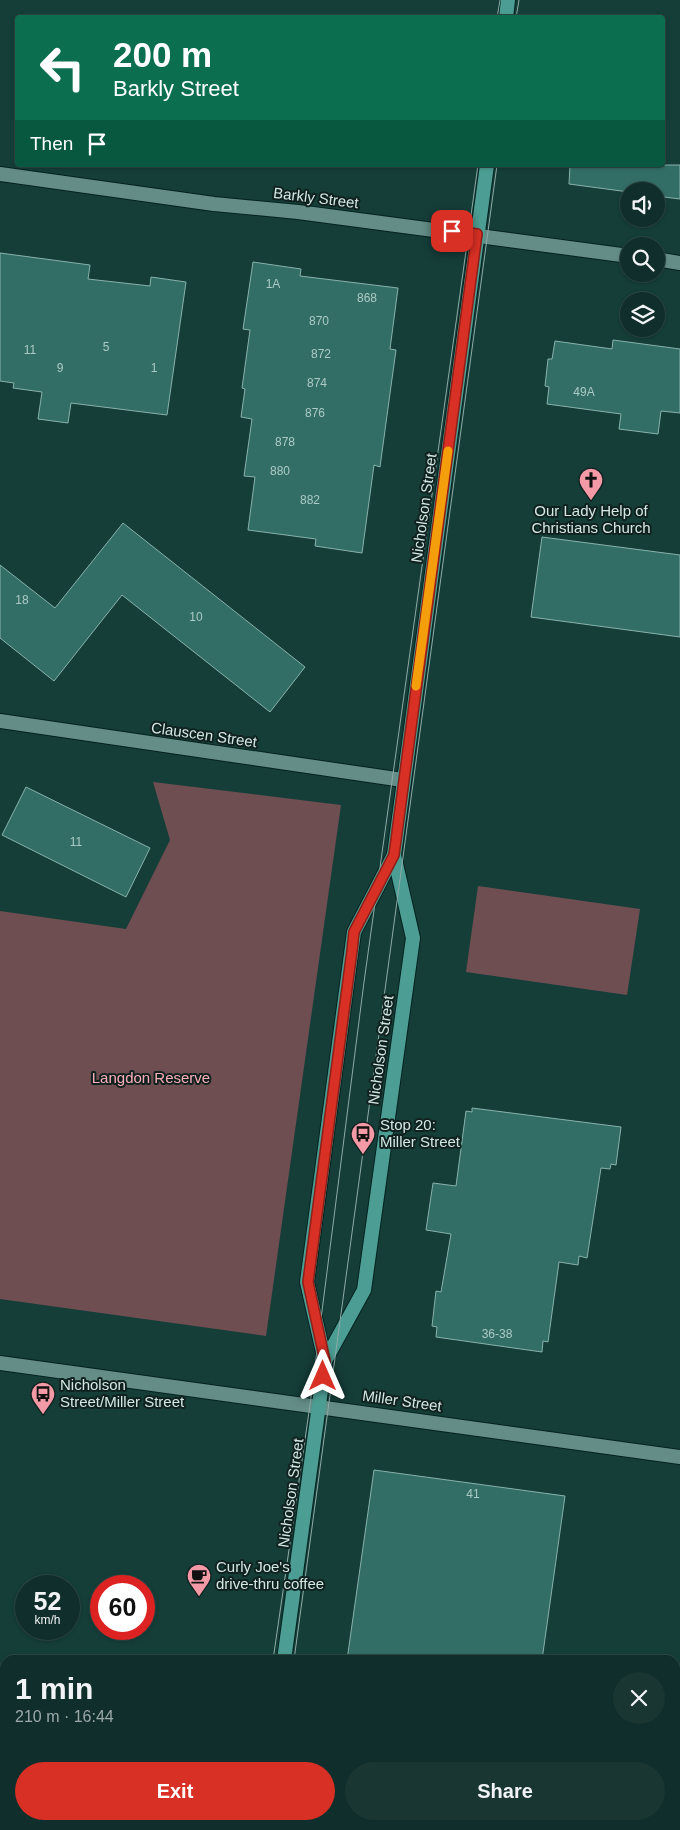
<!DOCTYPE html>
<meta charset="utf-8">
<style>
:root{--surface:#102e2b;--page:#193633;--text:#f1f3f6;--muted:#9ca8a9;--line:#304a47;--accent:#d93025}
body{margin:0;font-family:Helvetica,sans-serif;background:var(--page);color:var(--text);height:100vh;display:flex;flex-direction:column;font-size:19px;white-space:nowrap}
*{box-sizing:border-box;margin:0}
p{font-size:16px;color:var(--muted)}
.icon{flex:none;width:28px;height:28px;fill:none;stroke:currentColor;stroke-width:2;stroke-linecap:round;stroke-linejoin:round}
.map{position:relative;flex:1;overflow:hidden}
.panel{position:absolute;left:0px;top:1655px;width:680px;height:175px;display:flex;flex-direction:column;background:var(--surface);border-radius:15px 15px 0 0;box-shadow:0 1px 4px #0004,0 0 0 1px var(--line)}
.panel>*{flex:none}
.guide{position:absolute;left:15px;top:15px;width:650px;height:152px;border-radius:5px;box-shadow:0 1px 4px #0004,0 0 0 1px var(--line);background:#0b6e4f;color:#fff;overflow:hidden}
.controls{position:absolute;left:620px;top:182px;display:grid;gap:10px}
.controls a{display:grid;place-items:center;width:45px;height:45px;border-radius:50%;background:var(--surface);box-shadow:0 1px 4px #0004,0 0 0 1px var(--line);font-size:25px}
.speed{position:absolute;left:15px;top:1575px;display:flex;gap:10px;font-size:25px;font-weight:700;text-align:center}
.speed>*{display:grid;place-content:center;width:65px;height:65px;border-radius:50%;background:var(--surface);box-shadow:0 1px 4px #0004,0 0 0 1px var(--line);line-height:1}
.speed small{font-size:12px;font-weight:400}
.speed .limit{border:8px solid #d22;background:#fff;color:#111}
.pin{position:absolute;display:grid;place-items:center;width:42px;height:42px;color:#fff;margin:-21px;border-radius:10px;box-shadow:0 2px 8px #0006}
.me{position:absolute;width:55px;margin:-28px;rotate:0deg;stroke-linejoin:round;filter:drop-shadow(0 0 4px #0008)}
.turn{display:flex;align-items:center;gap:18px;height:105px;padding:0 15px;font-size:22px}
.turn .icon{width:65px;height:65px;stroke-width:2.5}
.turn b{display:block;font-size:35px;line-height:42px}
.then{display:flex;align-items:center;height:48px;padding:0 15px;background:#0003;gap:10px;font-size:19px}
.round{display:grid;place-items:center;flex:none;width:52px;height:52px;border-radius:26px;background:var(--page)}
.head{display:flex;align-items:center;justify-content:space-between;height:85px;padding:0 15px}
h1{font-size:30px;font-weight:700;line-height:38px}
.action{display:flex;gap:10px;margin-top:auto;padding:10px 15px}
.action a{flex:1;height:58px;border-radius:30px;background:var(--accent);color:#fff;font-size:20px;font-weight:700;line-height:58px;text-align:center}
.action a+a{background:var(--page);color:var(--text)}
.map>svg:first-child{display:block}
</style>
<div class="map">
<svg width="680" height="1830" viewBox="0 0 680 1830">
<rect width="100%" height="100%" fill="#153e39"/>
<!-- green -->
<g fill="#6f4e52">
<polygon points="153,782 341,805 266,1336 0,1299 0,911 126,929 170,840"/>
<polygon points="478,886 640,909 627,995 466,972"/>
</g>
<!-- building -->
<g fill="#336e66" stroke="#88b2ab">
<polygon points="570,165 680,165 680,199 656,196 656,191 629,192 569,184"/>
<polygon points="0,253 90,265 88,279 150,286 151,277 186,282 167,415 71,403 68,423 38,419 42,392 13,388 14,383 0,381"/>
<polygon points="253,262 301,269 300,276 398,288 390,349 396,350 391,386 380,467 374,465 362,553 315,546 316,539 248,530 255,477 244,476 252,419 241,417 245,389 242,388 250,330 243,329"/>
<polygon points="613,340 680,349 680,413 661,411 658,434 619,429 621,414 547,404 549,387 545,386 548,359 552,359 555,341 612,349"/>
<polygon points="123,523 305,667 270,712 122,595 54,681 0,638 0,565 55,608"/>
<polygon points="542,537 680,555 680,637 531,617"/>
<polygon points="26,787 150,848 126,897 2,835"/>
<polygon points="472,1108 621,1127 616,1165 611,1164 610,1169 601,1168 587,1258 579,1256 578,1265 559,1262 548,1342 543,1341 542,1352 436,1337 437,1327 432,1326 436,1291 441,1292 451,1234 426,1230 433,1183 456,1186 466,1111 472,1112"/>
<polygon points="374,1470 565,1496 542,1660 347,1660"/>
</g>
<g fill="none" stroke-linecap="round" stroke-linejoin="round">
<defs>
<g id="minor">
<polyline points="0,174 214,204 298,212 629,256"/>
<polyline points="656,259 680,263"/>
<polyline points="0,721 403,780"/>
<polyline points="0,1363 680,1457"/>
</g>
<g id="primary">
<polyline points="506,18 508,0"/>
<polyline points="325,1361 364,1290 413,938 394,855 487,165"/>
<polyline points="284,1660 325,1361 307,1282 354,932 394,855"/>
<polyline points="261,1830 261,1825"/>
</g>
</defs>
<!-- minor casing -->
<use href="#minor" stroke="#042320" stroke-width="16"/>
<!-- primary casing -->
<use href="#primary" stroke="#042320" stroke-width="16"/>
<!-- minor -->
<use href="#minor" stroke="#648d87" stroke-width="14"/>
<!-- primary -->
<use href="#primary" stroke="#4c9d93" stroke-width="14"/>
<!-- tram -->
<g stroke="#8faba7" stroke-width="1">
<polyline points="497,18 500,0"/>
<polyline points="516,18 519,0"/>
<polyline points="273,1660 310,1405 364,982 478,165"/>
<polyline points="294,1660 497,165"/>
<polyline points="249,1830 249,1825"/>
<polyline points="270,1830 271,1825"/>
</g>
</g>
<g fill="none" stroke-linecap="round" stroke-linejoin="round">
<defs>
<polyline id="route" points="323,1376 325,1361 308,1282 352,951 354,932 394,855 477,234 452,231"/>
</defs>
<!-- route casing -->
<use href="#route" stroke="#8d1f18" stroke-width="12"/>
<!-- route -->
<use href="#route" stroke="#d93025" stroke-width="9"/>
<!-- slow -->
<polyline stroke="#f59e0b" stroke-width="9" points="416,686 448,451"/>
</g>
<!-- icons -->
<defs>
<symbol id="church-pin" viewBox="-11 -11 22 30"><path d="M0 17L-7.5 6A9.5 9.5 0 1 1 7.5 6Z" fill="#f49aa6" stroke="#10211f"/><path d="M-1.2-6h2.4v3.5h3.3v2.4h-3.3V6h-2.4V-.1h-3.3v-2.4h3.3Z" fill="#111"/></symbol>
<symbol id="bus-pin" viewBox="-11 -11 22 30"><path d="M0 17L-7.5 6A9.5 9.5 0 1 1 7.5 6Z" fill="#f49aa6" stroke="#10211f"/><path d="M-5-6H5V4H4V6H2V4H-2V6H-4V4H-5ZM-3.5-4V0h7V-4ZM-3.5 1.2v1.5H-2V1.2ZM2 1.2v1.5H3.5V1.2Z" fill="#111"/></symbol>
<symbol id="cafe-pin" viewBox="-11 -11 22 30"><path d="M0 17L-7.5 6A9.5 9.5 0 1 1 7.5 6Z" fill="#f49aa6" stroke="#10211f"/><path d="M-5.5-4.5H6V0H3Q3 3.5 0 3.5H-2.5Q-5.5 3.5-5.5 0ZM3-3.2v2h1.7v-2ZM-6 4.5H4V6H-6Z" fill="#111"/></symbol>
</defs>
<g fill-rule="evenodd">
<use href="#church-pin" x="577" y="466" width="28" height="38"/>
<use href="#bus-pin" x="349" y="1120" width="28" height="38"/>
<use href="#bus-pin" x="29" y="1380" width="28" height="38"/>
<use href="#cafe-pin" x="185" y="1562" width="28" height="38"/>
</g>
<g text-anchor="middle" stroke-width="4" stroke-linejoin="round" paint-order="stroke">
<!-- number labels -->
<g font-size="12" fill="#abcac5">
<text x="273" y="288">1A</text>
<text x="367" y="302">868</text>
<text x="319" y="325">870</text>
<text x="106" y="351">5</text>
<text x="30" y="354">11</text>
<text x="321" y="358">872</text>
<text x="60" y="372">9</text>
<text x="154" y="372">1</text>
<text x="317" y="387">874</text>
<text x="584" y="396">49A</text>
<text x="315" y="417">876</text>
<text x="285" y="446">878</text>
<text x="280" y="475">880</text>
<text x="310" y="504">882</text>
<text x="22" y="604">18</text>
<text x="196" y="621">10</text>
<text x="76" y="846">11</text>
<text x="497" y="1338">36-38</text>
<text x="473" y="1498">41</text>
</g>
<!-- street labels -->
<g font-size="15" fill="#d3e8e5" stroke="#10211f">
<text transform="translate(316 198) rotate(7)" y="5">Barkly Street</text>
<text transform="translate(424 508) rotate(-82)" y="5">Nicholson Street</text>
<text transform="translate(204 735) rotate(8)" y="5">Clauscen Street</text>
<text transform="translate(381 1050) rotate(-82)" y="5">Nicholson Street</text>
<text transform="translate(402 1401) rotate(8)" y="5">Miller Street</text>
<text transform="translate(291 1493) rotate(-82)" y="5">Nicholson Street</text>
</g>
<!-- poi labels -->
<g font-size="15" fill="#d3e8e5" stroke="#10211f" text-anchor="start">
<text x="591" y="516" text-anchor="middle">Our Lady Help of<tspan x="591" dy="17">Christians Church</tspan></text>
<text x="380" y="1130">Stop 20:<tspan x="380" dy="17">Miller Street</tspan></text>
<text x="60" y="1390">Nicholson<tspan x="60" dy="17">Street/Miller Street</tspan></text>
<text x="216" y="1572">Curly Joe's<tspan x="216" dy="17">drive-thru coffee</tspan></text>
</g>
<!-- park labels -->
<g font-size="15" fill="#fdaeb8" stroke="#10211f">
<text x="151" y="1083">Langdon Reserve</text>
</g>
</g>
</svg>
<div class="controls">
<a><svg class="icon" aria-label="sound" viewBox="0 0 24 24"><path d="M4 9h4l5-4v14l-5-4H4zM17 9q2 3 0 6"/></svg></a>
<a><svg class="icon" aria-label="search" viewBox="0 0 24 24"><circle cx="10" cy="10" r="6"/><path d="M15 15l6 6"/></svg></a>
<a><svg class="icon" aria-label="layers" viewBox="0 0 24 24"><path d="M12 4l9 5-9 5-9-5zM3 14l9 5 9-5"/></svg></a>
</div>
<div class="speed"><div>52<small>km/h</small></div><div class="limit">60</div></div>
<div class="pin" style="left:452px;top:231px;background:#d93025"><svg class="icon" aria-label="arrive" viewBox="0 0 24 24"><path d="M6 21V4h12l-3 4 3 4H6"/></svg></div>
<svg class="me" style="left:323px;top:1376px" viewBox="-20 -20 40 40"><path d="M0-17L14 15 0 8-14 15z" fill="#d93025" stroke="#fff" stroke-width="4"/></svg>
<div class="guide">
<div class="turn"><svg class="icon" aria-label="left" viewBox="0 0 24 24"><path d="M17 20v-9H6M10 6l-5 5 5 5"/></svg><div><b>200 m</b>Barkly Street</div></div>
<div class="then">Then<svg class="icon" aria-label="arrive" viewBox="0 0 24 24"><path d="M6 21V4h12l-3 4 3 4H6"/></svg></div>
</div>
<section class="panel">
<div class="head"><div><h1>1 min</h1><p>210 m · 16:44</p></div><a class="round"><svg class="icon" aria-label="close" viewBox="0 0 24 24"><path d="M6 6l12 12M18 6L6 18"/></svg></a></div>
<div class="action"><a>Exit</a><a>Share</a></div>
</section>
</div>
